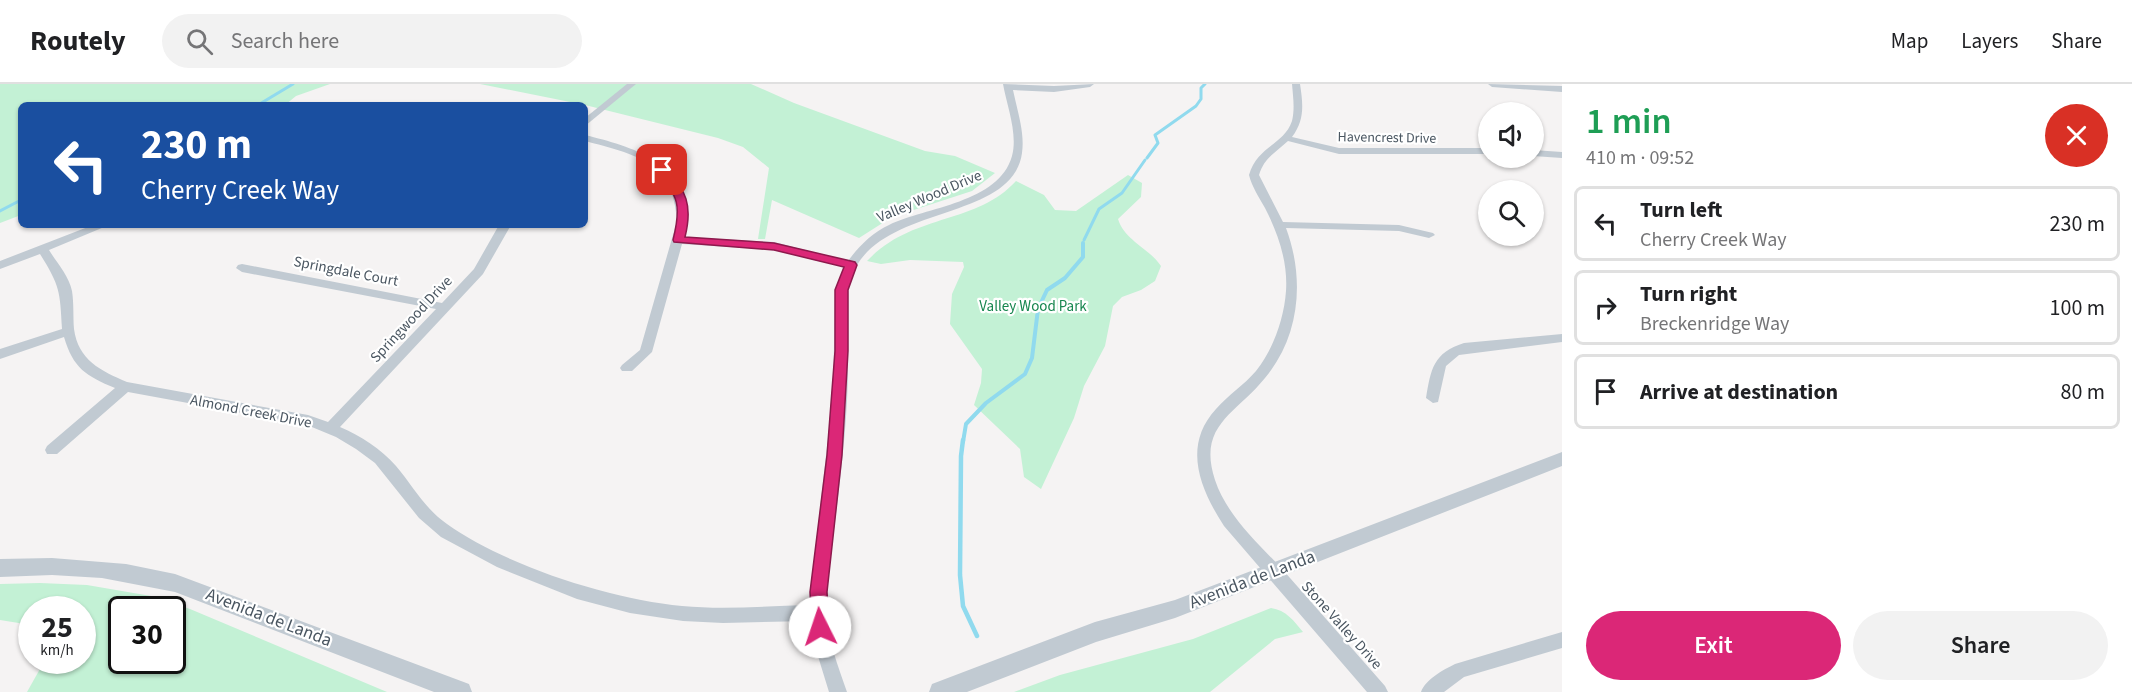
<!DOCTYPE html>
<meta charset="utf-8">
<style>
:root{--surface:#fff;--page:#f2f2f2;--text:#202124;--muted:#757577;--line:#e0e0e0;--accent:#db2777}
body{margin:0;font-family:"Source Sans 3",sans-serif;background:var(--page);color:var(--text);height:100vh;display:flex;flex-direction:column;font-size:22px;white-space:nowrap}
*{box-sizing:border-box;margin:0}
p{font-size:20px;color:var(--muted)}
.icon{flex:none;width:33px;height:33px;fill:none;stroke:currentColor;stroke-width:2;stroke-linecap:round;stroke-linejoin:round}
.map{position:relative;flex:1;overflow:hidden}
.drawer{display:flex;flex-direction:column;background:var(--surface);width:570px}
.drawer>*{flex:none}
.guide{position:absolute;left:18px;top:18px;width:570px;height:126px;border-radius:9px;box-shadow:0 2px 4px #0004;background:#1a4fa0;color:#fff;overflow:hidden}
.tools{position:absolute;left:1478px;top:18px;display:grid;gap:12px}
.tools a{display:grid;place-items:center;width:66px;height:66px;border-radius:50%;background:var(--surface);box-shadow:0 2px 4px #0004;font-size:30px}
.speed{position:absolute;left:18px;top:512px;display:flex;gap:12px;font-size:30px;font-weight:700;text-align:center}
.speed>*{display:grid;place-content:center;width:78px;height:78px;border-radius:50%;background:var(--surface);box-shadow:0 2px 4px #0004;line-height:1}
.speed small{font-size:15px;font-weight:400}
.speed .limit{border:3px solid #111;border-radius:9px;background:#fff;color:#111}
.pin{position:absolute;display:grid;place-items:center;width:51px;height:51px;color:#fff;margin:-26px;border-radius:12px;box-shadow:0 3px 9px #0006}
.me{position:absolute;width:66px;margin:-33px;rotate:356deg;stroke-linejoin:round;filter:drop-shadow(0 0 4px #0008)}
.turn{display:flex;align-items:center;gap:21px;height:126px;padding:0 24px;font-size:27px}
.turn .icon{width:78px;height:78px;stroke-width:2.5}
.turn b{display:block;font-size:42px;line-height:51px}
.round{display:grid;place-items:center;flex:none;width:63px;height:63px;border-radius:32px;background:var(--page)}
.overview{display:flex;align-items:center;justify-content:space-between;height:102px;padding:0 24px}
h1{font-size:36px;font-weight:600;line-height:45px;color:#1e9e55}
.action{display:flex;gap:12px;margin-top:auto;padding:12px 24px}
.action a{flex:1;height:69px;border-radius:36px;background:var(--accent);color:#fff;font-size:24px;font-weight:600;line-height:69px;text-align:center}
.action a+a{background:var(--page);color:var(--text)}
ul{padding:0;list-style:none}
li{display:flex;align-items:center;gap:18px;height:75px;margin:0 12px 9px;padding:0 12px;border:3px solid var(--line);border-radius:9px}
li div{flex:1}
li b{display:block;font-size:22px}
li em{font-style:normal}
header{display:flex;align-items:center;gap:36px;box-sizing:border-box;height:84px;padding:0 30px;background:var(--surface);border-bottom:2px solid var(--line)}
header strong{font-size:28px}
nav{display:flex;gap:33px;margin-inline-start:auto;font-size:21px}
.search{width:420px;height:54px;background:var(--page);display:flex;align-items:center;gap:15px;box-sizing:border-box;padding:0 21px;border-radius:33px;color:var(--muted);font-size:22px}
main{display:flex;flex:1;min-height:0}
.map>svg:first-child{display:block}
</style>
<header>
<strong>Routely</strong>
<div class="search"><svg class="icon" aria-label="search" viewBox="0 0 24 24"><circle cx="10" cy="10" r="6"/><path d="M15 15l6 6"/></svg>Search here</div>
<nav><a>Map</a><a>Layers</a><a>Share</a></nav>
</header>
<main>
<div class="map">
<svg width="1562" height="608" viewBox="0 0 1562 608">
<rect width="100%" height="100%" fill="#f5f3f3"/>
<!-- green -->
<g fill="#c3f1d5" fill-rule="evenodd">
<polygon points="0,0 330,0 296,12 285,21 21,21 21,131 0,139"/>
<polygon points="480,0 751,0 794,19 925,67 955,72 995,89 972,107 892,133 859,154 772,116 765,155 758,155 769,84 743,63 718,54 585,21"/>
<path d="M1128,91L1142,99L1141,113L1118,135C1125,157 1148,163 1161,182L1155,197L1141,206L1122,213L1113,222L1105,262L1084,302L1074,334L1041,405L1024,393L1020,365L974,321L981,299L982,285L950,240L952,210L964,183L963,178L910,176L881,180L867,177C912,129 976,141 1016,97L1044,111L1055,126L1076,127Z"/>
<path d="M40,499L87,501L151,512L190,525L387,608H27L45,576H82V525H32L31,541L0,536V500ZM122,525H172V576H122Z"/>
<path d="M1271,524C1286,526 1294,537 1303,548L1275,555L1210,608H1014L1060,591L1193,555Z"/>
</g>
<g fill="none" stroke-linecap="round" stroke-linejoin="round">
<!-- stream-far2 -->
<g stroke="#90daee" stroke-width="3">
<polyline points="258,21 293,0"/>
<polyline points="1147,74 1158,59 1155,51 1196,22 1201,15 1201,4 1205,0"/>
<polyline points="0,127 21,116"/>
<polyline points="1084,156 1099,125 1122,109 1145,76"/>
</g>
<!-- stream-far1 -->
<polyline stroke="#90daee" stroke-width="4" points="963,358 966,340 986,319 1025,290 1032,274 1038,225 1047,206 1065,194 1083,173 1083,159"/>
<!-- stream -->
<polyline stroke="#90daee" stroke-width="4.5" points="963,356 961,372 960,491 963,522 977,552"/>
<!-- minor -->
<g fill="#c1cad2" fill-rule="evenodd">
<polygon points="627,0 636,0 585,42 585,34"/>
<path d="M1003,0L1054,2L1094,0L1090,3L1054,8L1013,6C1017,26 1025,48 1022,69C1013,135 893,121 857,181C841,207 848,237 848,266C849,323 842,382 835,438C831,468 824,498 826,529C828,556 838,582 847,608H829L817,569L810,537L723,539L683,537L630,529L577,515L497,483L441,453L419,434L375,379L356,365L336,353L307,341L128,308L57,370H47L45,366L47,362L115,304C86,292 73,284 64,253L0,275V265L62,245C60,207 60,202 40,170L0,185V177L93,141H109L49,166C57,179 69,192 72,207C74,220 73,233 74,245C78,276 101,287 127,298L308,331L328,338L436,225L242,188L236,184L238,181L242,180L442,219L474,185L499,141H511L483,190L340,343C361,352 381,365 396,382C413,402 425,425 447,440C506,482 610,515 682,522C724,526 767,522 809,521L833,310L835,211L844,183L774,166L682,160L652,268L632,287H622L620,284L622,281L640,266L677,137C674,78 635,70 585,57V51C638,64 703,84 684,153L774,158L848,177C859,162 872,149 889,141C926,123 999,119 1012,72C1018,50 1007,22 1003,0Z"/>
<path d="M1292,0H1300C1303,20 1305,36 1292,53L1339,64H1488V70H1339L1288,57C1275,69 1264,74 1259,91L1283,138L1399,141L1433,149L1435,151L1429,154L1399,147L1286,144C1305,195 1300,252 1265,294C1236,330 1197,341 1215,396C1227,432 1258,459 1283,486C1317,525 1351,563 1385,602L1388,608H1367L1224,442C1200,405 1182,362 1216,325C1228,311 1244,301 1256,287C1273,266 1284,235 1286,207C1288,178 1278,149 1265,124C1259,113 1252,103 1249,91C1257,62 1284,61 1292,37C1295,25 1293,12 1292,0Z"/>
<polygon points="1488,0 1562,2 1562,8 1492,3"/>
<polygon points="1533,66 1562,68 1562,74 1533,72"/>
<path d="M1562,250V258L1459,271L1446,282L1438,318L1433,319L1426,314C1431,285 1433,269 1464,259Z"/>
<path d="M1562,548V564L1464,593L1444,608H1421C1426,595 1443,586 1455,580Z"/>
</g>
<!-- tertiary -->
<g fill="#c1cad2" fill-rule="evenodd">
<polygon points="1562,368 1562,382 1175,534 1096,558 967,608 929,608 932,600 1095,538 1175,516"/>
<polygon points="52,474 126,480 175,490 469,600 472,608 434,608 175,508 102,494 52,491 0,493 0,475"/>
</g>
</g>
<!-- route -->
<path fill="#db2777" stroke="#8e194d" stroke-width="1.5" d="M658,83H666C686,107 693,121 685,153L774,159L855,178L857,181L848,206V267L842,371L827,508L829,543L826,548L820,551L814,548L812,543L810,508L827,371L835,267V206L844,183L774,166L674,158L673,156C682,120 678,114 657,86Z"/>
<g text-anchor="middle" stroke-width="4.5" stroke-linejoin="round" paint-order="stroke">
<!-- far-street labels -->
<g font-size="14" fill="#4a5661" stroke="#fff">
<text transform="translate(1387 53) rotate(1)" y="5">Havencrest Drive</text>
</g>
<!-- street labels -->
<g font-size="15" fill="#4a5661" stroke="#fff">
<text transform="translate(929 112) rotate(-23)" y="5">Valley Wood Drive</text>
<text transform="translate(346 187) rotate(11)" y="5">Springdale Court</text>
<text transform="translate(411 235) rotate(-47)" y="5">Springwood Drive</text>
<text transform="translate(251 327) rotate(11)" y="5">Almond Creek Drive</text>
<text transform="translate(1342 541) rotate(48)" y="5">Stone Valley Drive</text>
</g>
<!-- park labels -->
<g font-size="15" fill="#17864f" stroke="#fff">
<text x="1033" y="227">Valley Wood Park</text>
</g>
<!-- near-street labels -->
<g font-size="18" fill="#4a5661" stroke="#fff">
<text transform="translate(1252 495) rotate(-21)" y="6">Avenida de Landa</text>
<text transform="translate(269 533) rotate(21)" y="6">Avenida de Landa</text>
</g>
</g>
</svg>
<div class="tools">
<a><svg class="icon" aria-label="sound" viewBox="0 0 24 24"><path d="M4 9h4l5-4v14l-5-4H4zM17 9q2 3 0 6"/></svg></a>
<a><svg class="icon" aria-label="search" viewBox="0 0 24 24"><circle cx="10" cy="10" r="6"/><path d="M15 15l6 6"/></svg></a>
</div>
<div class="speed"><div>25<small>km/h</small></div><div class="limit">30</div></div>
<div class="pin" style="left:662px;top:86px;background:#d93025"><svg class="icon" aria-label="arrive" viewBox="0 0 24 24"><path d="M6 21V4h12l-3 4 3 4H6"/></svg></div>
<svg class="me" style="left:820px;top:543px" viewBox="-20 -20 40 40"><circle r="19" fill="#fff"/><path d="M0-13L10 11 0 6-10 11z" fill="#db2777"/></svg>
<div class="guide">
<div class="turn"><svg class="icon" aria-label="left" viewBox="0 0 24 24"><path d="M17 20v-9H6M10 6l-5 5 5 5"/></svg><div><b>230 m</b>Cherry Creek Way</div></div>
</div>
</div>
<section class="drawer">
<div class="overview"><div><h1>1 min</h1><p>410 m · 09:52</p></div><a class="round" style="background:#d93025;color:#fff"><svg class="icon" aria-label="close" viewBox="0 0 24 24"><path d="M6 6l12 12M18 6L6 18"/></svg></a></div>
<ul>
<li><svg class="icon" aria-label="left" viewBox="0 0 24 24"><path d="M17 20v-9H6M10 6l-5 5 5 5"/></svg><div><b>Turn left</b><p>Cherry Creek Way</p></div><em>230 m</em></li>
<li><svg class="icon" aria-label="right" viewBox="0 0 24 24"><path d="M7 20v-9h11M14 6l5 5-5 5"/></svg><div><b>Turn right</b><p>Breckenridge Way</p></div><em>100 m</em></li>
<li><svg class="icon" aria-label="arrive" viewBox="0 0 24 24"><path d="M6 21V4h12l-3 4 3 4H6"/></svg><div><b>Arrive at destination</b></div><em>80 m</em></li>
</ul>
<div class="action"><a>Exit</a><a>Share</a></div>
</section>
</main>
